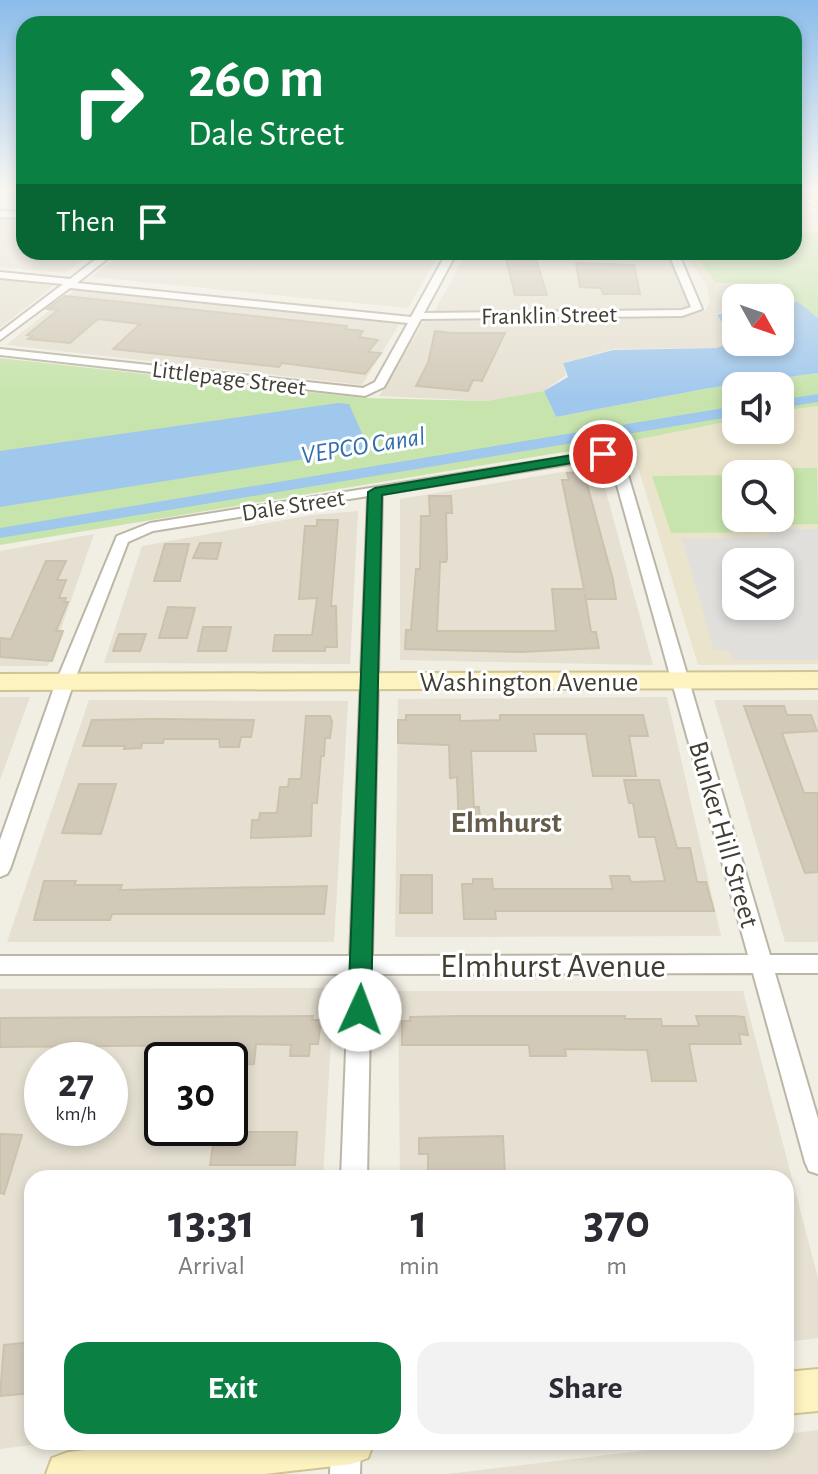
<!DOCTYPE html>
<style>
:root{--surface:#fff;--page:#f2f2f3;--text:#2b2b33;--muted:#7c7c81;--accent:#0b8043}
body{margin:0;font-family:"Alegreya Sans",sans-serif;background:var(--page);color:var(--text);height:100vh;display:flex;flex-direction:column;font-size:30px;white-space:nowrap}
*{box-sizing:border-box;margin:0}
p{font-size:26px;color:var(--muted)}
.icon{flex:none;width:44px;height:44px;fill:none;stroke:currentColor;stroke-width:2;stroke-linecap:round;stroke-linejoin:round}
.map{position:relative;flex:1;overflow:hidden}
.drawer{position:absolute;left:24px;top:1170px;width:770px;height:280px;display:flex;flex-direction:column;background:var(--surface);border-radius:24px;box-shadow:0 4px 12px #0003}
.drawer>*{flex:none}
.top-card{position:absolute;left:16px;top:16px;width:786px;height:244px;border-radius:24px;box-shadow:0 4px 12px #0003;background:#0b8043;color:#fff;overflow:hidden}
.needle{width:52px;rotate:130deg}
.buttons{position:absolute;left:722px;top:284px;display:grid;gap:16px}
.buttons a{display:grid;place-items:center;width:72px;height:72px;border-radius:16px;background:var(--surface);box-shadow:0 4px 12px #0003;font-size:40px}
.speed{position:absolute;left:24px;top:1042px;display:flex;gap:16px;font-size:40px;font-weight:700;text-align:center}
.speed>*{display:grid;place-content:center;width:104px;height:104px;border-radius:50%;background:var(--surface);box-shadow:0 4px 12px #0003;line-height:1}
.speed small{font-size:20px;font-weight:400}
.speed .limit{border:4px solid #111;border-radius:12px;background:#fff;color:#111}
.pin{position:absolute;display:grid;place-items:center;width:68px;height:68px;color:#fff;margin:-34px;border:4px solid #fff;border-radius:50%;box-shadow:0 2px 8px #0007}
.me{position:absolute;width:88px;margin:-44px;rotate:2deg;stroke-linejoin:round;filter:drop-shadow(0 0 6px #0008)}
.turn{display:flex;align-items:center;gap:28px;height:168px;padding:0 40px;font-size:36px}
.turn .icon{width:104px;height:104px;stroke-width:2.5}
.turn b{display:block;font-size:56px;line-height:68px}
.then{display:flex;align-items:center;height:76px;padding:0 40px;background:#0003;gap:16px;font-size:30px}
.eta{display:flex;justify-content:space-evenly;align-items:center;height:136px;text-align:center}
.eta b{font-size:48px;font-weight:700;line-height:56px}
.primary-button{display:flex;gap:16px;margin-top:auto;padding:16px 40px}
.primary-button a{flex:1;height:92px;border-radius:24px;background:var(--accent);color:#fff;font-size:32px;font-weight:700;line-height:92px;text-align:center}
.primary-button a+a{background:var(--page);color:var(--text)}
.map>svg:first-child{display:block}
</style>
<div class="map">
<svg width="818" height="1474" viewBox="0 0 818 1474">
<rect width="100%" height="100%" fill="#f1eee3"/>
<!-- residential -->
<g fill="#e5e0d1" fill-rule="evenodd">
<polygon points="0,218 24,220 24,252 92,252 65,273 0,267"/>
<polygon points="123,252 440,252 408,308 92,277"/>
<polygon points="467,252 586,252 667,256 692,305 681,310 434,312"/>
<polygon points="0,280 54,285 0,328"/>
<polygon points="772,284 798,302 780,298 736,298 736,306 716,314 730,337 728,344 714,348 613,349 563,363 566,375 544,391 487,401 379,396 424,321 682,317 705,311 710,302 707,285"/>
<polygon points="75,290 400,323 362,385 6,345"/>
<polygon points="599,466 653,665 400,660 400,499"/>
<polygon points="358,511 350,664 104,663 142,546 312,515"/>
<polygon points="94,534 48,666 0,666 0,551"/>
<polygon points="0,697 30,697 0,780"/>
<polygon points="667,697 721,936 395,937 398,699"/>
<polygon points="89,700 348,701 334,942 7,942"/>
<polygon points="714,700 818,700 818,942 785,942"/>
<path d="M334,988L323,1178H32V1442H57L0,1449V989ZM42,1060H110V1128H42ZM162,1060H230V1128H162Z"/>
<polygon points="398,991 743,991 818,1278 818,1338 786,1342 786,1178 400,1178"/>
<polygon points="818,1430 818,1474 447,1474 716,1442 786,1442 786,1434"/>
</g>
<!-- education -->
<g fill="#eae4cd" fill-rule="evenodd">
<polygon points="794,204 818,215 818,283 707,285 683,252 794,252"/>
<path d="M818,406V664L698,665L630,441L736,420V430H780V411ZM736,474H780V518H736ZM736,562H780V606H736Z"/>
</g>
<!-- green -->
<g fill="#c7e4ac" fill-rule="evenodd">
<polygon points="818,232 818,318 772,284 801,282 716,283 693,252 794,252 794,233"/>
<polygon points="0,358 363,398 487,401 544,391 556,417 704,389 818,373 818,406 780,411 780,386 736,386 736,420 630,441 0,545"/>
<path d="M733,468H817L818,524L758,525L759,532L671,533L652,476L735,475ZM780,474V518H736V474Z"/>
</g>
<!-- parking -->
<path fill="#e1dfdc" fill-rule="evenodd" d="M769,529H818V660H733L729,650H714L682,539L770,537ZM736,562H780V606H736Z"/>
<!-- water -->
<g fill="#a0c8ed">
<polygon points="780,301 798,302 818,318 818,373 704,389 556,417 544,391 568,377 563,363 568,362 613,350 716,348 728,344 732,338 717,315 736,309 736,342 780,342"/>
<polygon points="338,403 349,404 369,449 0,507 0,451"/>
</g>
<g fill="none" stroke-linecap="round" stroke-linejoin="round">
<!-- canal -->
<g fill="#a0c8ed" fill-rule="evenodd">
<polygon points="818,394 818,402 780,408 780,400"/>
<polygon points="736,406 736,416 0,538 0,528"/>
</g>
</g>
<!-- building -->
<g fill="#d2cab9" stroke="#ccc2ac" stroke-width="2">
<polygon points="505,255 535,256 547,295 515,295"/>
<polygon points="576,263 634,265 640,294 603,294 601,288 580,287"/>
<polygon points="65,296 347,326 345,329 363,331 359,337 378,340 368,352 381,353 365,374 282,363 279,367 113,349 140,324 98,319 70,343 28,339 32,336 27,335 58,310 47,309"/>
<polygon points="435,331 452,333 505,333 482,381 473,380 468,391 416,386 428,363"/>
<polygon points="567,473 584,473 613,580 616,599 586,599 585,594 591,632 596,632 599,648 522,652 405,649 406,630 411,630 416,569 420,569 421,516 430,516 429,496 451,496 452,513 446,513 447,559 446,562 440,562 437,631 556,631 552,589 584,589 562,480 569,480"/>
<polygon points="317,520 338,520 331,606 336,606 337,647 325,647 325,651 273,651 275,635 312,635 317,598 299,599 305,526 317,526"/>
<polygon points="200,543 221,543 217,559 193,558"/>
<polygon points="165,544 189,544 180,581 154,581"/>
<polygon points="46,561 66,561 57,580 66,580 59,598 66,598 64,602 68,602 56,631 63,631 52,661 0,657 0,638 11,639"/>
<polygon points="168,607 195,608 187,638 159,638"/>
<polygon points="203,627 231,627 226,651 198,651"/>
<polygon points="119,634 146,634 140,651 113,651"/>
<polygon points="744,706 784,706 787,715 811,715 817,731 782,733 804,793 818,793 818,872 805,873"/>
<polygon points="406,715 460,715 460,721 500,720 500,715 643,715 648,736 629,736 636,776 593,776 586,734 534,734 536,751 471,751 474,807 479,807 481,827 459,827 457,777 450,778 449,745 398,743 398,720 406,720"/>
<polygon points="306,716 330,716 332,722 330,738 325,738 324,756 321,756 317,803 312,803 311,836 251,838 252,820 259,820 260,813 277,813 280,787 288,787 289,779 301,779"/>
<polygon points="92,720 154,719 254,720 251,737 241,737 239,747 220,747 219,739 164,739 163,743 142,743 141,748 124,749 125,746 83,746"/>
<polygon points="624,780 659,780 677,848 690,848 697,882 706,882 714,911 495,911 496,919 464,919 462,884 473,884 473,879 492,879 493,889 613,889 610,876 629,876 631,882 665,881 655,837 639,837 633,803 629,803"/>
<polygon points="79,784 116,784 101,834 62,833"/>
<polygon points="401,875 432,875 432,913 400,913"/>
<polygon points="44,881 76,881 74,885 122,885 120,890 327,886 324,914 112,914 110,920 34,920"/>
<polygon points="313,1016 312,1020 321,1020 318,1044 310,1044 309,1056 290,1056 291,1045 256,1044 254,1064 230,1065 230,1060 219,1060 221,1045 0,1047 0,1018"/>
<polygon points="460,1016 625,1016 625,1019 661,1019 662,1026 699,1026 696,1016 735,1016 744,1017 748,1035 739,1034 741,1044 689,1044 696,1081 652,1081 647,1050 565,1049 566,1056 530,1056 529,1045 402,1045 402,1021 410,1021 410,1017"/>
<polygon points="215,1132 297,1132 295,1165 210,1165"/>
<polygon points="0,1134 22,1135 4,1194 0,1193"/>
<polygon points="503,1136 505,1176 431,1178 428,1175 428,1154 419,1154 419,1138"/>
<polygon points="32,1342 32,1393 0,1396 4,1345"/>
</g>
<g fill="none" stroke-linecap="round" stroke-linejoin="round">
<defs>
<g id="street">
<polygon points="0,211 24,212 24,218 0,217"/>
<polygon points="105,252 116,252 77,283 411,317 447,252 457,252 424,313 682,310 691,307 671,259 650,252 666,252 680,257 702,309 682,316 421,319 384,387 365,396 0,355 0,349 363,388 375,382 408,323 70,288 0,340 0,332 63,284 0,278 0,272 70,279"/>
<path d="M609,450L623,458L770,955H818V973H775L818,1119V1174L809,1171L805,1162L753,973L371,974L367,1178H341L349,974H0V956H350L368,496L153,531L128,542L74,682L10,869L7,874L0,877V840L56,682L117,536L150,523ZM607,458L610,460L748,955L372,956L382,494Z"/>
<polygon points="331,1442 361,1442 360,1474 330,1474"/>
</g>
<g id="secondary">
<polygon points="818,672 818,688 0,690 0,674"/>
<polygon points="818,1369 818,1411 786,1414 786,1372"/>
<polygon points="155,1442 374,1442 368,1458 352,1464 264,1474 46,1474 52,1458 68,1452"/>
</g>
<polygon id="primary" points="794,192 805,192 818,198 818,207 794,197"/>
</defs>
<!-- street casing -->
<use href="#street" stroke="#bcb6a6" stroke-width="4"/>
<!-- secondary casing -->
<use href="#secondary" stroke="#d0c494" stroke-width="4"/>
<!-- primary casing -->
<use href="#primary" stroke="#dfc363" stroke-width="4"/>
<!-- street -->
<use href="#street" fill="#fff" fill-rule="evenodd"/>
<!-- secondary -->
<use href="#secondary" fill="#fcf3c1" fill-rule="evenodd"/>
<!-- primary -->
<use href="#primary" fill="#fbe592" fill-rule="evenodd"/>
</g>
<!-- sky -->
<linearGradient id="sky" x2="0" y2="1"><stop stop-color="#8bbcea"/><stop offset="0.48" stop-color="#f9f7f2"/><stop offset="1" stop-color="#f9f7f2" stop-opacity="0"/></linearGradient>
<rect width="818" height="398" fill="url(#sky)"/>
<!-- route -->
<polygon fill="#0b8043" stroke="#07532c" stroke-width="2" points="603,450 608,451 608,457 382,495 371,1010 368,1017 360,1020 352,1017 348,1010 368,492 375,488"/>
<g text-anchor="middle" stroke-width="6" stroke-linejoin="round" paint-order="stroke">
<!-- far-street labels -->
<g font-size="24" fill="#423e34" stroke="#fff">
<text transform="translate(549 315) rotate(-1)" y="8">Franklin Street</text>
<text transform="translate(229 378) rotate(7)" y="8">Littlepage Street</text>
<text transform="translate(293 505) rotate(-9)" y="8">Dale Street</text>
</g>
<!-- far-water labels -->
<g font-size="26" font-style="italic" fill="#316eaa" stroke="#fff">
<text transform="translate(363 445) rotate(-9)" y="9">VEPCO Canal</text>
</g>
<!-- street labels -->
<g font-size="28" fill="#423e34" stroke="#fff">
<text x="529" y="691">Washington Avenue</text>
<text transform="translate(725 834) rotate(74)" y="10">Bunker Hill Street</text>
</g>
<!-- neighbourhood labels -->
<g font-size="30" font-weight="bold" fill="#655c4b" stroke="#fff">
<text x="506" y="832">Elmhurst</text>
</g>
<!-- near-street labels -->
<g font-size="34" fill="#423e34" stroke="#fff">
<text x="553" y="977">Elmhurst Avenue</text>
</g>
</g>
</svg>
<div class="buttons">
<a><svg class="needle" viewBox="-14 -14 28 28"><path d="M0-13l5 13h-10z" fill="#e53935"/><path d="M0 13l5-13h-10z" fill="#7c7c81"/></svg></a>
<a><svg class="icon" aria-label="sound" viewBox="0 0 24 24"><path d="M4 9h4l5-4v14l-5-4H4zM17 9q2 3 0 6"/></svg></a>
<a><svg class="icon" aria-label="search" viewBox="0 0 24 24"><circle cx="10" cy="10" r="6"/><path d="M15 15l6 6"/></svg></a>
<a><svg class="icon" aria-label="layers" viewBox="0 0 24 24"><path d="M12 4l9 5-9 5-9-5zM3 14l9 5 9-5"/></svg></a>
</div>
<div class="speed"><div>27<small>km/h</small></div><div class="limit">30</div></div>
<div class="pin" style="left:603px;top:454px;background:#d93025"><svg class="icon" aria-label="arrive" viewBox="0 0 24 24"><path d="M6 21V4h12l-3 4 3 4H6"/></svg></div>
<svg class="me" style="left:360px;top:1010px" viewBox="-20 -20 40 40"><circle r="19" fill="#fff"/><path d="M0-13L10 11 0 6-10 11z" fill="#0b8043"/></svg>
<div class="top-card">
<div class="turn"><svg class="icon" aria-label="right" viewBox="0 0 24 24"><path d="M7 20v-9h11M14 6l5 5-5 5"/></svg><div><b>260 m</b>Dale Street</div></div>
<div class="then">Then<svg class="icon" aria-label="arrive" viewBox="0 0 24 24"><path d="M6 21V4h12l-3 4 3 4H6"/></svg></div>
</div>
<section class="drawer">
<div class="eta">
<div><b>13:31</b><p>Arrival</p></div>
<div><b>1</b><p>min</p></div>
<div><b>370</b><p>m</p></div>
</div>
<div class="primary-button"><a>Exit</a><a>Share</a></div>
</section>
</div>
